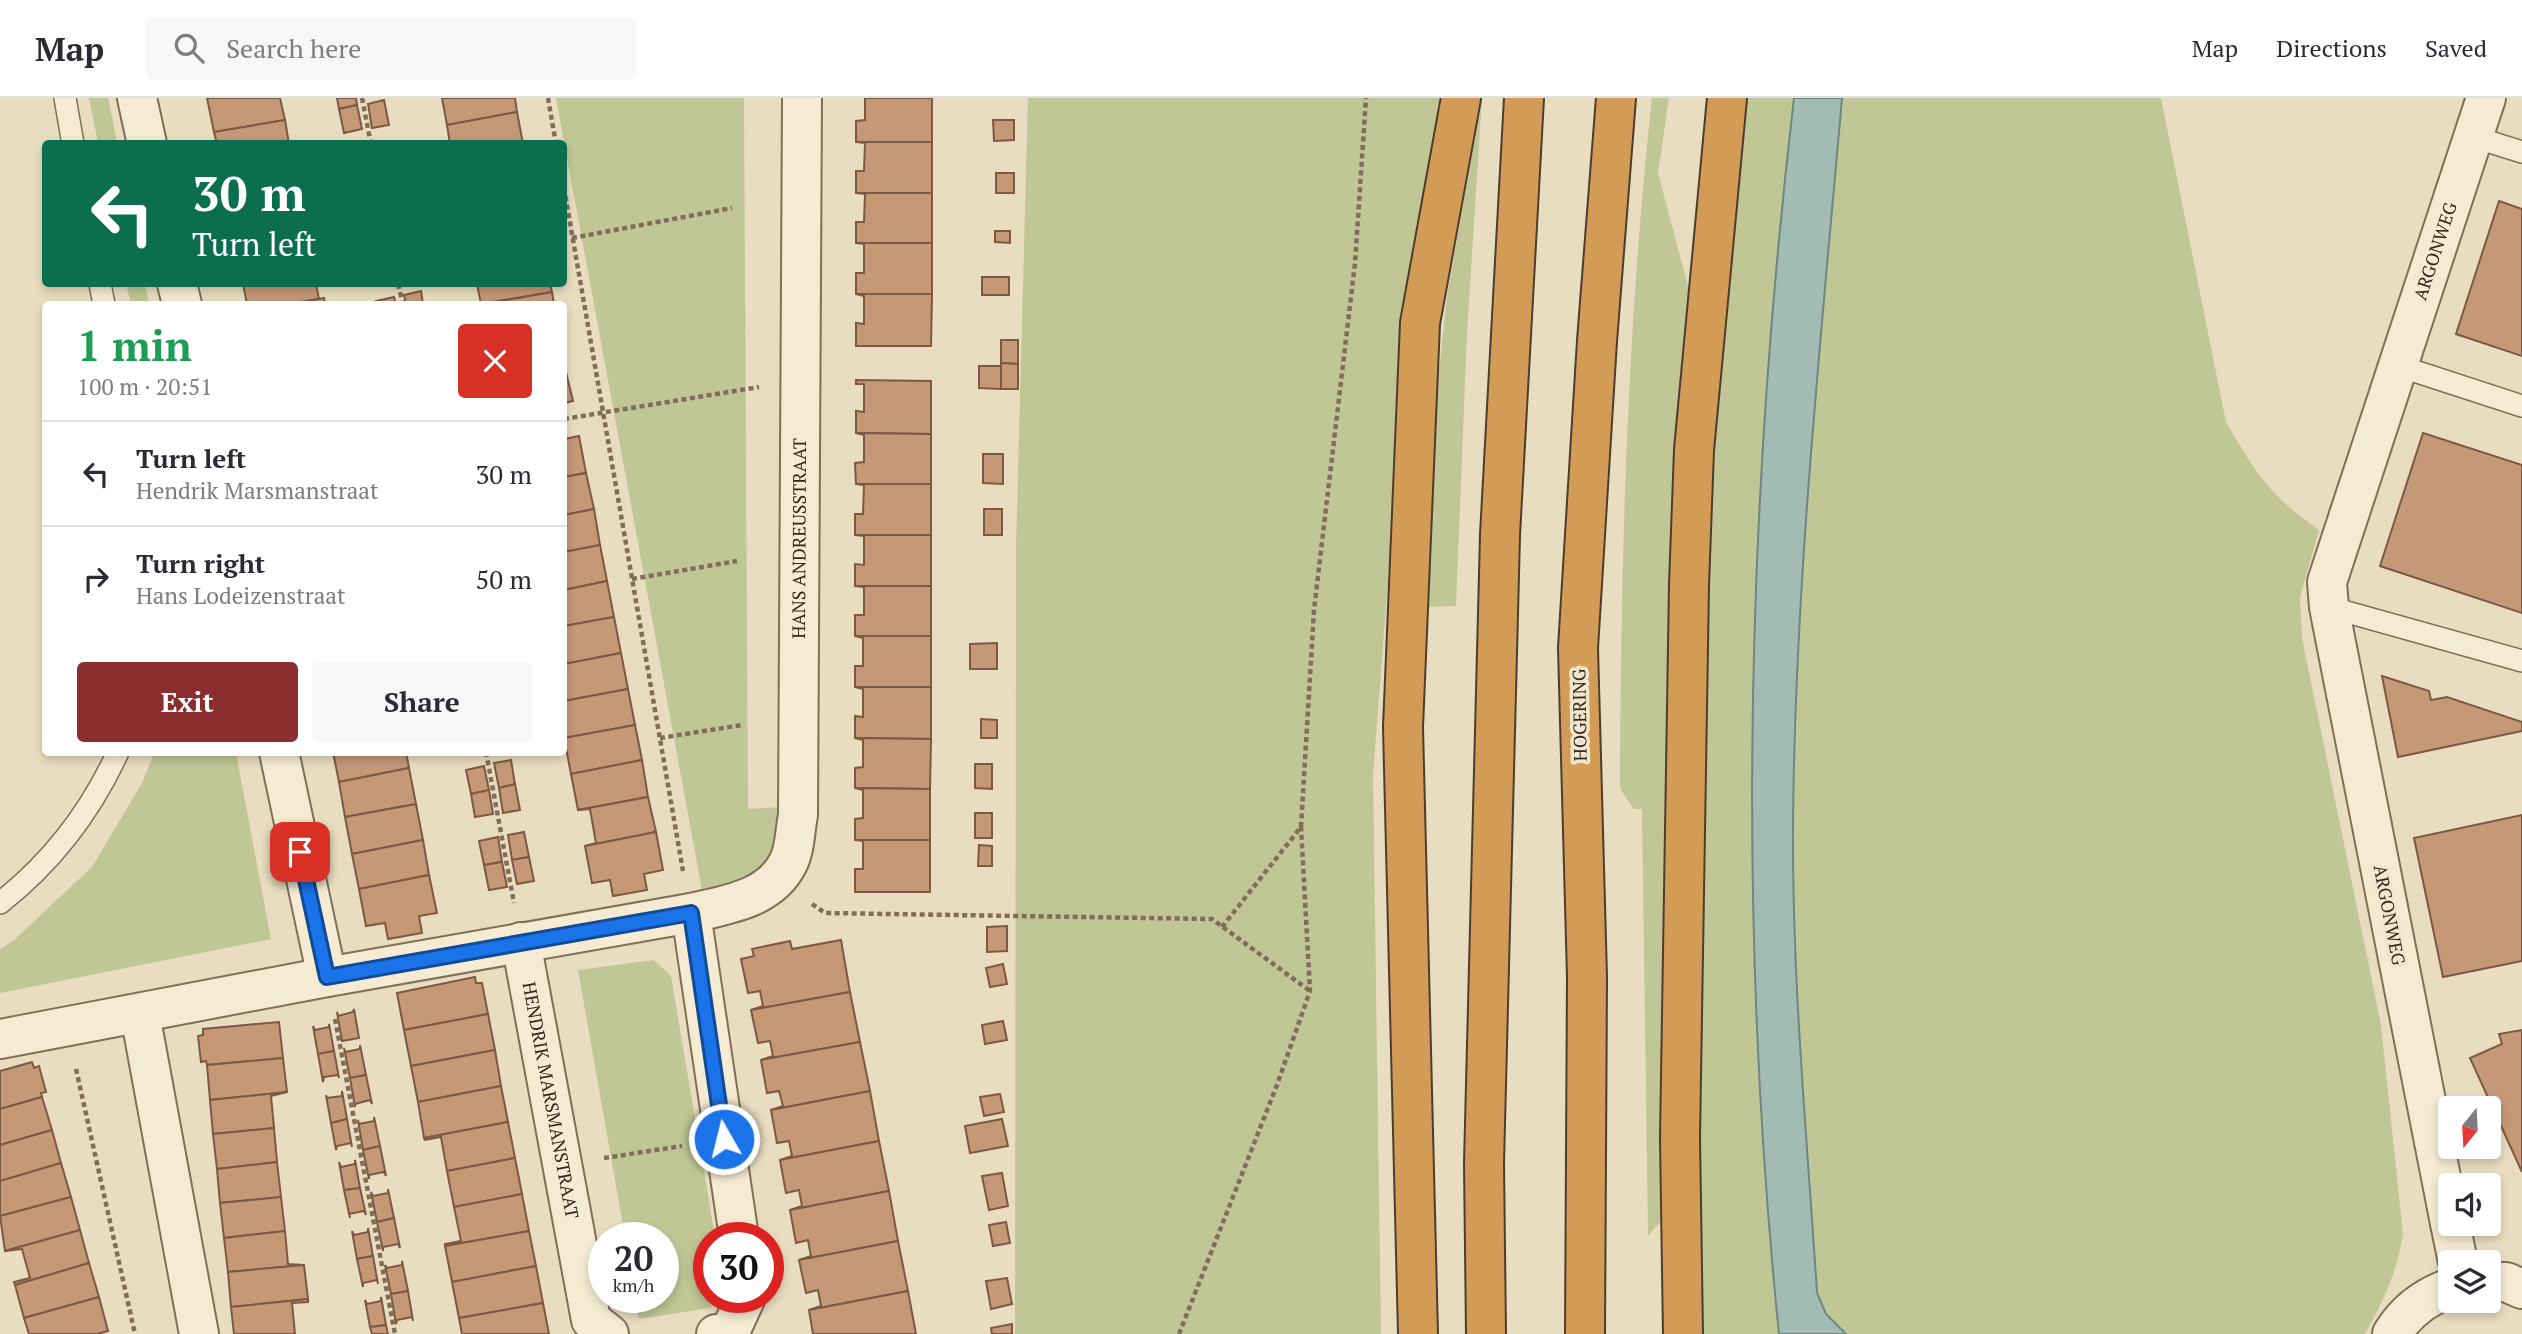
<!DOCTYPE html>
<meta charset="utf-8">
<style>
:root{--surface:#fff;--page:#f7f7f7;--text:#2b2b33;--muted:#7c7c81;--line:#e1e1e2;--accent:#8b2e2f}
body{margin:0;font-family:"PT Serif",serif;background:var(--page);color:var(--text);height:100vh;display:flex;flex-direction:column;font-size:26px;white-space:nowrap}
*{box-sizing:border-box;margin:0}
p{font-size:23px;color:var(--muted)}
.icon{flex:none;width:38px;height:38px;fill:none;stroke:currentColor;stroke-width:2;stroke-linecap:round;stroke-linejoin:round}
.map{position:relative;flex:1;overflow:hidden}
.details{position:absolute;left:42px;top:203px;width:525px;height:455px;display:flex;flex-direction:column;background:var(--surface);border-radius:7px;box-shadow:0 4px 10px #0003}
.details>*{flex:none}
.hud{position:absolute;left:42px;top:42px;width:525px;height:147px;border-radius:7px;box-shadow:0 4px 10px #0003;background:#0b6e4f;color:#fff;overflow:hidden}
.needle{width:46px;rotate:198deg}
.tools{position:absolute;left:2438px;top:998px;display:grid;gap:14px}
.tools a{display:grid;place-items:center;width:63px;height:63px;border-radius:7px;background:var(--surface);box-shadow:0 4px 10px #0003;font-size:35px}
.speed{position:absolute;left:588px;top:1124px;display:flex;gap:14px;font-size:35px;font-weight:700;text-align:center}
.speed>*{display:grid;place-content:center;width:91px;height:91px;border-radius:50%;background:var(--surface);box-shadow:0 4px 10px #0003;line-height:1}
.speed small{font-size:18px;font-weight:400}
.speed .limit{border:10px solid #d22;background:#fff;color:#111}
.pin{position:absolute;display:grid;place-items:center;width:60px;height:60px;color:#fff;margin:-30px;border-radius:14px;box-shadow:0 4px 10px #0006}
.me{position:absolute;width:77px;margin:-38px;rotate:352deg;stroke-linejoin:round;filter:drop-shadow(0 0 5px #0008)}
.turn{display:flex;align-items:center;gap:24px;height:147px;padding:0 35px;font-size:32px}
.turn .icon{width:91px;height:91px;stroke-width:2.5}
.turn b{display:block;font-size:49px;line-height:60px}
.round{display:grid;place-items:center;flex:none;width:74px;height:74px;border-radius:7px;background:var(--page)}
.overview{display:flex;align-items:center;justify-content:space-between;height:119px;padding:0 35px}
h1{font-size:42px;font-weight:700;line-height:52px;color:#1e9e55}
.cta{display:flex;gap:14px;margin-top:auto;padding:14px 35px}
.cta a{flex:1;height:80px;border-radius:7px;background:var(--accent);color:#fff;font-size:28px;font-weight:700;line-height:80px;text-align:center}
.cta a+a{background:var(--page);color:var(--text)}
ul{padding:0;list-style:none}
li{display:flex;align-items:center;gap:21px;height:105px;padding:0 35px;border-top:2px solid var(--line)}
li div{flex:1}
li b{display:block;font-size:26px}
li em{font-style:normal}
header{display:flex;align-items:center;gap:42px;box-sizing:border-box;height:98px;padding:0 35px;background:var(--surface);border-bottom:2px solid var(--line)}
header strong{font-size:33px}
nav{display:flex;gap:38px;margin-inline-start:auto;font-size:24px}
.search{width:490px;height:63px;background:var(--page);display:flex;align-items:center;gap:18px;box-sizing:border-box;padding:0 24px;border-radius:7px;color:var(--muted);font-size:26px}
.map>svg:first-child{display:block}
</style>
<header>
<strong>Map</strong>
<div class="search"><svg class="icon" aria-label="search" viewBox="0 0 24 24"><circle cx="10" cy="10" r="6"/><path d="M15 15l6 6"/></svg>Search here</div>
<nav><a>Map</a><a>Directions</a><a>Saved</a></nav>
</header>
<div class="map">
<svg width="2522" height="1236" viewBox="0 0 2522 1236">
<rect width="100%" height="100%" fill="#e9ddc0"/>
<!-- green -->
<g fill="#c0c695">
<polygon points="89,0 108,0 117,45 98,45"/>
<polygon points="556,0 744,0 748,711 781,709 770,757 752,779 702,792"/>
<polygon points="1028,0 1446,0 1395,393 1373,677 1381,1236 1015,1236 1016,449"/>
<polygon points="1482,0 1467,235 1456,508 1427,509 1437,292 1447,198"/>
<path d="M1652,0H1669L1658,75L1692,203L1666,1117L1648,1138L1642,711H1634L1621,692L1620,683C1621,455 1627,227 1652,0Z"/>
<path d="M1744,0H1794C1746,410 1737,825 1779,1236H1703L1699,1033L1708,454L1719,254Z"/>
<path d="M1842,0H2161L2226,324C2255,374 2271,399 2319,432L2300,499L2302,540L2381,927L2403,1136C2397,1174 2384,1202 2365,1236H1846L1826,1216L1817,1195C1807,1039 1792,883 1793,726C1795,484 1820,241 1842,0Z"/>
<polygon points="126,186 145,186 149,206 131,206"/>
<polygon points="154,655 236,655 271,841 0,895 0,851 14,842 92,769 142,685"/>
<polygon points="654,862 671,878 715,1139 709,1139 709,1199 718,1199 710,1210 639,1221 635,1199 663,1199 663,1139 625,1139 578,872"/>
</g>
<!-- water -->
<path fill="#a2bcb4" stroke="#6b8881" stroke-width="2" d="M1794,0H1842C1821,241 1795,484 1793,726C1792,883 1807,1039 1817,1195L1826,1216L1846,1236H1779C1737,825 1746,410 1794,0Z"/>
<!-- building -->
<g fill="#c59878" stroke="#7e5941" stroke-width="2">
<polygon points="207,0 280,0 285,22 214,34"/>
<polygon points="337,0 356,0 357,7 339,11"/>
<polygon points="442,0 515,0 517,14 447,27"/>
<polygon points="865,0 932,0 932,44 856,44 856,23 865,22"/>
<polygon points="384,2 389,27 372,30 368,6"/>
<polygon points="357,7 362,31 344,35 339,11"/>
<polygon points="517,14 523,46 450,46 447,27"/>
<polygon points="285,22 289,46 217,46 214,34"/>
<polygon points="993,22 1014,22 1014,42 994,43"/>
<polygon points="856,44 932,44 932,95 856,95 856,73 864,73 865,45"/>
<rect x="996" y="75" width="18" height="20"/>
<polygon points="856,95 932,95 932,145 856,145 856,124 864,124 865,96"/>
<polygon points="2499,103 2522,111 2522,258 2456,236"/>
<polygon points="995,133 1010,133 1010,145 995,144"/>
<polygon points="856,145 932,145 932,196 856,196 856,175 864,175 864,146"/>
<rect x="982" y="179" width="27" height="18"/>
<polygon points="243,186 316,186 319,201 290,206 247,206"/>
<polygon points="477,186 550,186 552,194 481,206"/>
<polygon points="421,193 423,206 406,206 404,197"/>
<polygon points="552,194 554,206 483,206"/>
<polygon points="856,196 932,196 931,248 856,248 856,225 864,226 864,198"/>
<polygon points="394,199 396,206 377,206 376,203"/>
<polygon points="324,200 325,206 290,206 319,201"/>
<polygon points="1001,242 1018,242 1018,266 1001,265"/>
<polygon points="1001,265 1018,266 1018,291 1001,291"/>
<polygon points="564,266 573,303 564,305"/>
<polygon points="979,268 1001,268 1001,291 979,290"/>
<polygon points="856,282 931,283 931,336 856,335 856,313 864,314 864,286 856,286"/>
<polygon points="856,335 931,336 931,386 856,386 855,365 864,364 864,337"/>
<polygon points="2423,335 2522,367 2522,515 2380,468"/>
<polygon points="579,338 586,375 564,379 564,341"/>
<polygon points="983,356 1003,356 1003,386 983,385"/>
<polygon points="586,375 594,411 564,417 564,379"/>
<polygon points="856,386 931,386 931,437 855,437 855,416 863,416 864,387"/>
<polygon points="594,411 600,447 564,454 564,417"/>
<rect x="984" y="411" width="18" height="26"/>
<polygon points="855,437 931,437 931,488 855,488 855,466 864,467 864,438"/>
<polygon points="600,447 607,483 564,492 564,454"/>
<polygon points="607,483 614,519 564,528 564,492"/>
<polygon points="855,488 931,488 931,538 855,538 855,517 864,517 864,489"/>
<polygon points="614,519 621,555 564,566 564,528"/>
<polygon points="855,538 931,538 931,589 855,589 855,568 863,568 863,540"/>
<polygon points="997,545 997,571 970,571 970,546"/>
<polygon points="621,555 628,591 564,603 564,566"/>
<polygon points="2382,578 2429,593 2431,602 2447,599 2522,624 2522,633 2398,659"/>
<polygon points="855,589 931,589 931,641 855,640 855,618 863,619 863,591"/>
<polygon points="628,591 635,627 564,640 564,603"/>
<polygon points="981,621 997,622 997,640 981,640"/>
<polygon points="635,627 642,662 571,676 564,640"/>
<polygon points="855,640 931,641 930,691 855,690 855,670 863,669 863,642"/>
<polygon points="333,654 406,654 409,670 339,684"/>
<polygon points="511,662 515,686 499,690 494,665"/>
<polygon points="642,662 648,699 578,712 571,676"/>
<polygon points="975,666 992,666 992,691 975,690"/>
<polygon points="484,668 489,692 471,696 466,672"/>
<polygon points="409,670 416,706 345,719 339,684"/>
<polygon points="515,686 520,712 503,715 499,690"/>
<polygon points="855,690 930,691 930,742 855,742 855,721 863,720 863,692"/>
<polygon points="489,692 493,716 475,719 471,696"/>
<polygon points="648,699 656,734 585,748 596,745 590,711 578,712"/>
<polygon points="416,706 423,742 352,756 345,719"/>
<rect x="975" y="715" width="17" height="25"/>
<polygon points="2522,717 2522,863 2443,879 2414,740"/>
<polygon points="524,734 529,759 512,762 508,737"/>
<polygon points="656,734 663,772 644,776 647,792 613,798 610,782 592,785 585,748"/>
<polygon points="498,739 502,764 484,767 479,743"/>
<polygon points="423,742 429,777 359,791 352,756"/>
<polygon points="855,742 930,742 930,794 855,794 855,771 863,771 863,743"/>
<polygon points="979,747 992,748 992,768 978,768"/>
<polygon points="529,759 534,783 517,786 512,762"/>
<polygon points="502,764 507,789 489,792 484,767"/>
<polygon points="429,777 437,815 419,818 422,835 388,841 385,825 366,828 359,791"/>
<polygon points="1007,828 1007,853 987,854 987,829"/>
<polygon points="841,842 850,894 751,912 763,908 760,893 748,895 741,861 754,858 752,851 790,843 792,851"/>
<polygon points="1003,866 1007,886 990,889 986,870"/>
<polygon points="475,879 476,885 482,885 488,916 404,932 397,895"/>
<polygon points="850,894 860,944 761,962 773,958 770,943 758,945 751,912"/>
<polygon points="354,911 359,940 342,943 337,914 338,918 353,914"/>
<polygon points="488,916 495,952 411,968 404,932"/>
<polygon points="1003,923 1007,942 985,946 982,927"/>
<polygon points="279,924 283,960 207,967 206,963 201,964 198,938 203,937 203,931"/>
<polygon points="329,926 334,953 318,956 313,928 315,932 329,929"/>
<polygon points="2522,932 2522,1074 2470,960 2502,946 2499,936"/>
<polygon points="860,944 870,993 771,1012 783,1008 779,993 767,995 761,962"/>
<polygon points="360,947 366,977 350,980 344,950 345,954 360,951"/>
<polygon points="495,952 501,988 418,1004 411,968"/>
<polygon points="334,953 339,980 338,977 324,979 323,984 318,956"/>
<polygon points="283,960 287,994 210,1002 207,967"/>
<polygon points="32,964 34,970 39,968 46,994 41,995 42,999 0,1011 0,973"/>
<polygon points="366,977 372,1006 370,1002 355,1006 355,1009 350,980"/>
<polygon points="501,988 508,1024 424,1040 418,1004"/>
<polygon points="342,993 347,1021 331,1025 326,997 327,1000 342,998"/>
<polygon points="870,993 879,1043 780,1062 792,1058 789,1043 777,1045 771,1012"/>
<polygon points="287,994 271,998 274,1030 213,1036 210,1002"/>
<polygon points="1000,996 1004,1014 984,1018 980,999"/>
<polygon points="42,999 52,1032 0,1047 0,1011"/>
<polygon points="374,1019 380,1048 363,1052 358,1022 359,1026 374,1023"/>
<polygon points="347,1021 352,1049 351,1045 337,1048 336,1052 331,1025"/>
<polygon points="1002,1021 1008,1048 970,1055 965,1028"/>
<polygon points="508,1024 515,1060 447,1073 441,1039 425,1042 424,1040"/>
<polygon points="274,1030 277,1064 217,1071 213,1036"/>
<polygon points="52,1032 61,1065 0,1083 0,1047"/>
<polygon points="879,1043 889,1093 790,1112 802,1108 799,1092 786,1095 780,1062"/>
<polygon points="380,1048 386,1078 384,1074 369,1077 369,1081 363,1052"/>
<polygon points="515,1060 522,1096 454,1109 447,1073"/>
<polygon points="355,1062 360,1090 344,1092 339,1064 341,1069 355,1066"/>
<polygon points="277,1064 281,1099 220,1105 217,1071"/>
<polygon points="61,1065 71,1099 0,1118 0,1083"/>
<polygon points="1002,1075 1008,1108 989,1112 982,1078"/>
<polygon points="360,1090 366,1117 364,1113 349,1116 350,1120 344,1092"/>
<polygon points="388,1091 394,1120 377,1124 371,1094 373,1098 388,1095"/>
<polygon points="889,1093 898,1143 799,1162 811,1158 808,1142 796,1145 790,1112"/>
<polygon points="522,1096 529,1133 445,1148 445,1146 461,1143 454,1109"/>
<polygon points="71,1099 80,1132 5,1153 0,1118"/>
<polygon points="281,1099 285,1133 224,1140 220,1105"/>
<polygon points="394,1120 400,1150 398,1146 383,1149 383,1153 377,1124"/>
<polygon points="1006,1124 1010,1145 993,1148 989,1127"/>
<polygon points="368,1130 373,1158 357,1161 352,1133 354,1137 368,1134"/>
<polygon points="80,1132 89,1165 15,1187 14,1184 30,1180 22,1151 5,1153"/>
<polygon points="285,1133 288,1166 304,1167 228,1174 224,1140"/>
<polygon points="529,1133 536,1168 452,1184 445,1148"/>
<polygon points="898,1143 908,1193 809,1212 821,1208 818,1192 806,1195 799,1162"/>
<polygon points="373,1158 378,1186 377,1182 363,1185 363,1189 357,1161"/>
<polygon points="402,1163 408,1193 391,1196 385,1167 387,1170 402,1167"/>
<polygon points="89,1165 99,1199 24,1220 15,1187"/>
<polygon points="304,1167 308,1201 231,1209 228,1174"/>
<polygon points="536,1168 543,1205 459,1220 452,1184"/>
<polygon points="1007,1180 1012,1206 991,1211 986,1183"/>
<polygon points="408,1193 413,1223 412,1219 397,1222 396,1226 391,1196"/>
<polygon points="908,1193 916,1236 813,1236 809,1212"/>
<polygon points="99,1199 108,1233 97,1236 29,1236 24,1220"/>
<polygon points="381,1199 386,1227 370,1229 365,1202 367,1206 381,1203"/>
<polygon points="308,1201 308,1204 292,1205 295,1236 234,1236 231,1209"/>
<polygon points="543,1205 549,1236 462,1236 459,1220"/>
<polygon points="1012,1226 1012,1236 992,1236 991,1230"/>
<polygon points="386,1227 388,1236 372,1236 370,1229"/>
</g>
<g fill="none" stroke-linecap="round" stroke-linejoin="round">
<defs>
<g id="lane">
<polyline points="65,0 73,46"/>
<polyline points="2474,39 2522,54"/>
<polyline points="100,186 104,206"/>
<polyline points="2399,268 2522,308"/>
<polyline points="2329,509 2522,563"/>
<path d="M0,805C51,765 91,713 118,654"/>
</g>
<g id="street">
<polyline points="137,0 147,46"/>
<polyline points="177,186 182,206"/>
<polyline points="279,654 327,879"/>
<path id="s1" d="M691,815C726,807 770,801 788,765C795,752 795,732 798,717L802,0"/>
<path id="s2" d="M521,844L591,1222L609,1236"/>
<polyline points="140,916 199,1236"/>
<polyline points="0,941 327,879 691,815 739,1139"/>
<path id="s3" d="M2450,1125L2329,509L2327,484L2486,0"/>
<polyline points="2450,1125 2458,1164"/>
<polyline points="2488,1184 2506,1184 2522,1191"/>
<polyline points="716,1236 730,1234 746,1199"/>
<path d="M2392,1236C2406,1213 2425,1199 2450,1190"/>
</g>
<g id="highway">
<polyline points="1418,1236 1403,629 1420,225 1461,0"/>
<polyline points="1486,1236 1484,1065 1500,437 1524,0"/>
<polyline points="1585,1236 1587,879 1578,550 1597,243 1616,0"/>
<polyline points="1683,1236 1680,1040 1689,487 1694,352 1727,0"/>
</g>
</defs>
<!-- lane casing -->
<use href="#lane" stroke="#816e59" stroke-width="24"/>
<!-- street casing -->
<use href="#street" stroke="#816e59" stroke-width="42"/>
<!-- highway casing -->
<use href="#highway" stroke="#4e3d2e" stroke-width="42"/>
<!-- path -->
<g stroke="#816e59" stroke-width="4.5" stroke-dasharray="5 3.5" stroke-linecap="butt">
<polyline points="362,0 371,46"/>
<polyline points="548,0 556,46"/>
<polyline points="564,90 683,773"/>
<polyline points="572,140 732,110"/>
<polyline points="398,186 403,206"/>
<polyline points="564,321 759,289"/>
<polyline points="632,481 737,463"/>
<polyline points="660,640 742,627"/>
<polyline points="486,654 514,805"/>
<polyline points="812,806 825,815 1212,821 1310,893"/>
<polyline points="1222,829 1301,729 1314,512 1355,165 1366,0"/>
<polyline points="335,921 395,1236"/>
<polyline points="76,971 135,1236"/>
<polyline points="604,1060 682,1048"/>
<polyline points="1179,1236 1277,987 1310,893 1301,729"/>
</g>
<!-- lane -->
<use href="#lane" stroke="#f5ebd2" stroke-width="21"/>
<!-- street -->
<use href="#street" stroke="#f5ebd2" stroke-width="38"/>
<!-- highway -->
<use href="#highway" stroke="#d39c56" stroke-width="38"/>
</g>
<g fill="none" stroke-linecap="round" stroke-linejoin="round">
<defs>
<polyline id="route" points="300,754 327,879 691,815 724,1041"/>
</defs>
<!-- route casing -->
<use href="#route" stroke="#114b97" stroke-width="18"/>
<!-- route -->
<use href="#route" stroke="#1a73e8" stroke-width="12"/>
</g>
<g text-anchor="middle" stroke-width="7" stroke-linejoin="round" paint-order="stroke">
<!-- street labels -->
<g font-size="18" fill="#31271d" stroke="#f2e7ce">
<text dy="6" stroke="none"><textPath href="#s3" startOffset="1001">ARGONWEG</textPath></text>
<text dy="6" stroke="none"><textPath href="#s1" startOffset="439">HANS ANDREUSSTRAAT</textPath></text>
<text transform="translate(1580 617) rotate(-91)" y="6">HOGERING</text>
<text transform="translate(2389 817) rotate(79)" y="6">ARGONWEG</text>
<text dy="6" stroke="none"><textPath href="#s2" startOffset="161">HENDRIK MARSMANSTRAAT</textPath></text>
</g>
</g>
</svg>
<div class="tools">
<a><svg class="needle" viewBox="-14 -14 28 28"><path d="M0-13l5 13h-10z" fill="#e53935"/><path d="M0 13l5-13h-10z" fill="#7c7c81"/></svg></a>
<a><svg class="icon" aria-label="sound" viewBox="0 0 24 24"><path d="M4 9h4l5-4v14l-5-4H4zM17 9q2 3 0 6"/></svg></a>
<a><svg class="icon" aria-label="layers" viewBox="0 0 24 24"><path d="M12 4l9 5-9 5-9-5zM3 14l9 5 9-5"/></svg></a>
</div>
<div class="speed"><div>20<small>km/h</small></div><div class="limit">30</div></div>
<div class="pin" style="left:300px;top:754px;background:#d93025"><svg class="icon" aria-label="arrive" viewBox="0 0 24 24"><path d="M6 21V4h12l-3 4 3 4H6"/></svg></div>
<svg class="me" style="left:724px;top:1041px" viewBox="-20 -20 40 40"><circle r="17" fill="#1a73e8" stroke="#fff" stroke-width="3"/><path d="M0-11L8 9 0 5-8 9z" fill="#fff"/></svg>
<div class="hud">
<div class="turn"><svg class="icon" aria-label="left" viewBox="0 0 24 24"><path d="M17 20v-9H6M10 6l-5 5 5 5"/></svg><div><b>30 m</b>Turn left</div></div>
</div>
<section class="details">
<div class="overview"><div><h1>1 min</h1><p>100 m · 20:51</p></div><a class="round" style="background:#d93025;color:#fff"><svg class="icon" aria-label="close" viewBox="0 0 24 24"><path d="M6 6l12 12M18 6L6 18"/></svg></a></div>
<ul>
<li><svg class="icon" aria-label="left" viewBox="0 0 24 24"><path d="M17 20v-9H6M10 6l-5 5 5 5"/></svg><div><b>Turn left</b><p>Hendrik Marsmanstraat</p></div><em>30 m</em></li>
<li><svg class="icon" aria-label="right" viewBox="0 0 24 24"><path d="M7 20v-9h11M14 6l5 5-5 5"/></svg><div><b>Turn right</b><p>Hans Lodeizenstraat</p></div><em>50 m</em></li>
</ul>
<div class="cta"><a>Exit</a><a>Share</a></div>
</section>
</div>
